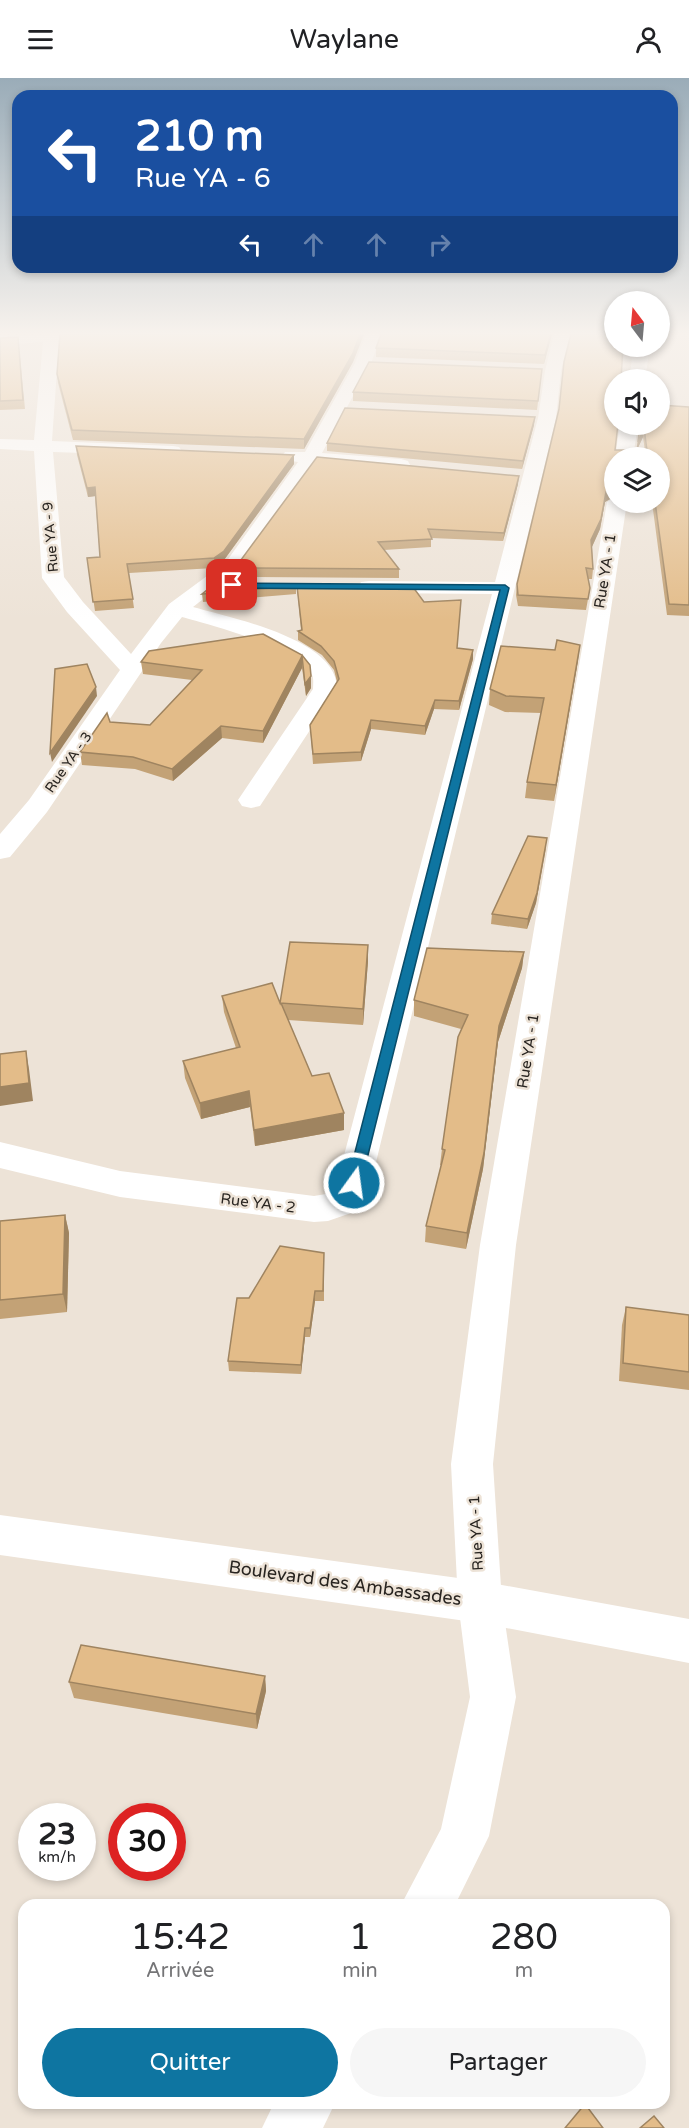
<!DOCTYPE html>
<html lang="fr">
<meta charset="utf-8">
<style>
:root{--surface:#fff;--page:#f6f6f6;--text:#202124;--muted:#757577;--accent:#0e75a1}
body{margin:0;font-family:"Varela Round",sans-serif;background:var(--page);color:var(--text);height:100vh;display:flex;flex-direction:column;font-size:22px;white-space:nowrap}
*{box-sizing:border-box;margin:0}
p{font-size:20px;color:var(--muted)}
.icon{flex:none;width:33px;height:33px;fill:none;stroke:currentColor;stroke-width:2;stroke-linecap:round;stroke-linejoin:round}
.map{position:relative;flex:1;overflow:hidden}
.panel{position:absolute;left:18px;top:1821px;width:652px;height:210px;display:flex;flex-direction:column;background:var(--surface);border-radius:18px;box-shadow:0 3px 9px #0003}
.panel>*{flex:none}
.guide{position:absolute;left:12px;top:12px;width:666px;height:183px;border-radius:18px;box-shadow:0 3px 9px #0003;background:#1a4fa0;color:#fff;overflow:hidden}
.needle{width:39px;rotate:344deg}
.controls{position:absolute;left:604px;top:213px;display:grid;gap:12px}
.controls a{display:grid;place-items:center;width:66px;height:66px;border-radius:50%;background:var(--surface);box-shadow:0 3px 9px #0003;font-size:30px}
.speed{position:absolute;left:18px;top:1725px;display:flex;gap:12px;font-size:30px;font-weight:700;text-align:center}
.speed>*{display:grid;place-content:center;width:78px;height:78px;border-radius:50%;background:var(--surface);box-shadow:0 3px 9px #0003;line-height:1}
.speed small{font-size:15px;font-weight:400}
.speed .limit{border:9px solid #d22;background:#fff;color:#111}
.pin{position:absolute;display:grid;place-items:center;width:51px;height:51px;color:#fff;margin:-26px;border-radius:12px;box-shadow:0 3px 9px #0006}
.me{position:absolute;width:66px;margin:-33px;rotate:14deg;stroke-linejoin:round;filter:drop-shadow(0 0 4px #0008)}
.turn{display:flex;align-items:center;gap:21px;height:126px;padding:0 24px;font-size:27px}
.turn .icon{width:78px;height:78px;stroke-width:2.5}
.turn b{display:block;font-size:42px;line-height:51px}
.lanes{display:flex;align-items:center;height:57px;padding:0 24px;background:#0003;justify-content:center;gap:30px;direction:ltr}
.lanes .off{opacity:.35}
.eta{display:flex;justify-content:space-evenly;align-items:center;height:102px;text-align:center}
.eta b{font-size:36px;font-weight:600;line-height:42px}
.action{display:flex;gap:12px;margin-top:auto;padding:12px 24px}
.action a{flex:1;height:69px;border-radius:36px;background:var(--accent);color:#fff;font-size:24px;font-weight:600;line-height:69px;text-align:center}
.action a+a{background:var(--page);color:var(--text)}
header{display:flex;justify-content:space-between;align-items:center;height:78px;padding:0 24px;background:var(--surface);font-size:27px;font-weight:600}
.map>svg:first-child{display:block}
</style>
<header><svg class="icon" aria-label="menu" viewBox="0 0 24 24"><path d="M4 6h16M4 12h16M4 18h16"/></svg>Waylane<svg class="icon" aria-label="person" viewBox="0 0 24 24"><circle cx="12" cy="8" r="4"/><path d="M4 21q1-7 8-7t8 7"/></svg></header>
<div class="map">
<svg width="689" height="2050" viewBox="0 0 689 2050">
<rect width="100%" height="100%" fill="#ede3d7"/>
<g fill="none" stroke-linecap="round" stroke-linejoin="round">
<!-- street -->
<g fill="#fff" fill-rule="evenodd">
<path d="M95,256L87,261L59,263L52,363L173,368L179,369L182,373L179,377L173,378L53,374L64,499L83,524L131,576L169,526L226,484L298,384L285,382L282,378L285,374H305L355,285L366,256H382L371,285L322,375L401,381L408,383L410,387L408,391L401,393L316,386L240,492L193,529C231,540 338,561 337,611L260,728L251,730L242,728L238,722L313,611C313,607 314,601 312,597C300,570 210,547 182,539L161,565L47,734L10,779L0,781V756L29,722L120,592L67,534L42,500L34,373L0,371V361L34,362L43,264L0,267V257Z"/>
<polygon points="554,256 570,256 561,293 556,340 371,1105 359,1126 351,1135 328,1143 314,1144 120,1119 0,1090 0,1064 120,1093 314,1118 326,1116 337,1104 492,516 369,515 361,514 358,509 361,504 369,503 495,504 538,340 545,293"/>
<polygon points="634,268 650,268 645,302 629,302"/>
<polygon points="620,346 638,346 633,380 615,380"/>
<polygon points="615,419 615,424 627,424 516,1167 493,1386 502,1524 516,1619 489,1758 455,1827 401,1827 441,1751 470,1619 458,1524 451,1386 480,1167 607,424"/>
<polygon points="274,2025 335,2025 323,2050 262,2050"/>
</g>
<!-- secondary -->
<polygon fill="#fff" fill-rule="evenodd" points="0,1437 480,1503 689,1541 689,1585 480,1545 0,1477"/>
</g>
<!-- wall -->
<g fill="#c3a276">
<polygon points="60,256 364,256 353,284 304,371 73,362 58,305 57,296"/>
<polygon points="552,256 544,286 376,279 376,270"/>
<polygon points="18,259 25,331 0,332 0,260"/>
<polygon points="542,291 537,332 353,323 353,314"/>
<polygon points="689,329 689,538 667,537 652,424 660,424 660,380 646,380 643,359 636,374 640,346"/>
<polygon points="559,331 615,372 634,372 633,380 615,380 615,418 605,424 600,451 592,469 593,491 592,501 588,501 590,510 586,532 518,528 516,517 517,506"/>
<polygon points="534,347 522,391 327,373 327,365"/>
<polygon points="76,368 294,386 224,482 214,490 129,495 134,530 95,533 87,480 100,479 95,418 88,419 77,377"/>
<polygon points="518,406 503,463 431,460 431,469 384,472 399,491 399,500 236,499 235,490"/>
<polygon points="296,508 296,516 203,524 202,516"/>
<polygon points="297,508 457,570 473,581 459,632 434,631 425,657 371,651 361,683 313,686 310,647 337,604 334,592 322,577 298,562 298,553 301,552"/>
<polygon points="302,577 311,610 306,618 302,590 263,665 222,660 173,703 135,691 82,687 80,674 110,644 150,647 192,602 143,596 141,584"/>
<polygon points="578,582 554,723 525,720 527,704 541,635 505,634 489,627 490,611"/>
<polygon points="546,770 536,825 527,851 491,846 492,836"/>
<polygon points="368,867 368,883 363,947 288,942 312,998 344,1035 344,1052 255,1068 250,1029 201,1041 185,1000 183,983 236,970 224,934 222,918 280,925"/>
<polygon points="524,874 522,890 498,964 483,1091 466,1171 425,1164 426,1148 441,1087 440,1087 442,1071 461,951 414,938 414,922"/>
<polygon points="65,1137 69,1155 67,1234 0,1241 0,1143"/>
<polygon points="324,1175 324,1223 315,1223 310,1259 305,1259 301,1296 229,1293 228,1283 249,1220"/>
<polygon points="626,1229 689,1237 689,1312 619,1303 622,1247"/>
<polygon points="265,1598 266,1613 257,1651 74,1620 69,1604"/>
</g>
<!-- shaded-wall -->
<g fill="#9f8460">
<polygon points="360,256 364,256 353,284 304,371 304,361"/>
<polygon points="551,256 552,256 544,286 545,277"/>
<polygon points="535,339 534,347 522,391 523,383"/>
<polygon points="644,350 643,359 636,374 638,364"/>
<polygon points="294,377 294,386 224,482 214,490 214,480"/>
<polygon points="519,398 518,406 503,463 504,455"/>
<polygon points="615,408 615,418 605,424 600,451 590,473 591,462 606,414"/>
<polygon points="95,409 96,418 88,419 87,410"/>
<polygon points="580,567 578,582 554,723 556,707"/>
<polygon points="473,572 473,581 459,632 459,623"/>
<polygon points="302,578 302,590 263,665 263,653"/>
<polygon points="311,598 311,610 306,618 305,606"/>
<polygon points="96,609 97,618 52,684 50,675"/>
<polygon points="435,622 434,631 425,657 425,648"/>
<polygon points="371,642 371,651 361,683 361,674"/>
<polygon points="221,648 222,660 173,703 172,691"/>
<polygon points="547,760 536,825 527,851 528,841"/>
<polygon points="368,867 368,883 363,947 363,931"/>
<polygon points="524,874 522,890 498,964 483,1091 466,1171 467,1155 499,948"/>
<polygon points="26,973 29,991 33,1023 0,1028 0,1009"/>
<polygon points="249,1013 250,1029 201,1041 200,1025"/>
<polygon points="344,1035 344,1052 255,1068 254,1052"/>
<polygon points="65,1137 69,1155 67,1234 63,1216"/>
<polygon points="315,1213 315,1223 310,1259 310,1250"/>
<polygon points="305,1250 305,1259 301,1296 301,1287"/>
<polygon points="265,1598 266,1613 257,1651 256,1636"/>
</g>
<!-- building -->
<g fill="#e3bc89" stroke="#9f8460" stroke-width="1.5">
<polygon points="60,256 360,256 353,275 304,361 72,352 57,296"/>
<polygon points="381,256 551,256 545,277 376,270"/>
<polygon points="571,256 615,256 615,268 623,268 621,302 615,302 615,346 618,346 615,372 634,372 630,380 615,380 615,408 606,414 601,441 591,462 593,491 586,490 590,510 588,521 518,517 517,506 559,331 564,284"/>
<polygon points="18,259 23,322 0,323 0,260"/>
<polygon points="369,284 542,291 538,323 353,314"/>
<polygon points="660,327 689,329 689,527 669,526 655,424 660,424 660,380 648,380 644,350 638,364 640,346 660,346"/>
<polygon points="345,330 535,339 523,383 327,365"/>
<polygon points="76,368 294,377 224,473 214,480 127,486 133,521 93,524 87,480 100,479 95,409 87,410"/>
<polygon points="317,379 519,398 504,455 428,451 432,461 378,464 399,491 235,490"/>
<polygon points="213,507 296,508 202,516"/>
<polygon points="297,508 413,509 424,524 461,522 457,570 473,572 459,623 435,622 425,648 371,642 361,674 313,676 310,647 339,601 334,583 321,568 298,553 302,552"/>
<polygon points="263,556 302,577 310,587 311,598 305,606 302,578 263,653 221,648 172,691 133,679 80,674 107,635 110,644 150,647 202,592 141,584 149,573"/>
<polygon points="557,562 580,567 556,707 527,704 544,620 506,618 490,611 501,568 555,572"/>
<polygon points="87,586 96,609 50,675 55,591"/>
<polygon points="528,758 547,760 537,815 528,841 492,836"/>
<polygon points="290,864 368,867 363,931 281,925 312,998 329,995 344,1035 254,1052 249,1013 200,1025 183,983 240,969 222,918 272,905 280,925"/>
<polygon points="427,870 524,874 499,948 484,1075 467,1155 426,1148 445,1072 442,1071 458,959 468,937 414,922"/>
<polygon points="26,973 29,1005 0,1009 0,976"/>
<polygon points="65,1137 63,1216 0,1222 0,1143"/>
<polygon points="280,1168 324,1175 323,1213 315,1213 310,1250 305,1250 301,1287 228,1283 237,1220 249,1220"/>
<polygon points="626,1229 689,1237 689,1294 623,1285"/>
<polygon points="81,1567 265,1598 256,1636 69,1604"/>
<polygon points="585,2026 603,2050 565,2050"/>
<polygon points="654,2038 664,2050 640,2050"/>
</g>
<!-- sky -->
<linearGradient id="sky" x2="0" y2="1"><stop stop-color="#9aacb8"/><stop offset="0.47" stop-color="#f7f2ed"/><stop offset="1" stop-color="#f7f2ed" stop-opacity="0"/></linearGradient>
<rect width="689" height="543" fill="url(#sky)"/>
<!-- route -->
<polygon fill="#0e75a1" stroke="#094c69" stroke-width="1.5" points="229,505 505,507 509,510 361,1105 354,1111 347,1105 500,512 232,510 229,509"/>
<g text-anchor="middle" stroke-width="5" stroke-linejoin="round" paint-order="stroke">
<!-- far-street labels -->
<g font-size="14" fill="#282420" stroke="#ede3d7">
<text transform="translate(50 459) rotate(-95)" y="5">Rue YA - 9</text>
<text transform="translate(68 684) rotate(-55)" y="5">Rue YA - 3</text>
</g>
<!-- street labels -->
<g font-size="15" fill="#282420" stroke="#ede3d7">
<text transform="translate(605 493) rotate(-81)" y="5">Rue YA - 1</text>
<text transform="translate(528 973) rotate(-81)" y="5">Rue YA - 1</text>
<text transform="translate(258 1125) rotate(7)" y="5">Rue YA - 2</text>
<text transform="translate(476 1455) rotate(-93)" y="5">Rue YA - 1</text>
</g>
<!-- near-street labels -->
<g font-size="18" fill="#282420" stroke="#ede3d7">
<text transform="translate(345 1505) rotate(8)" y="6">Boulevard des Ambassades</text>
</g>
</g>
</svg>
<div class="controls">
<a><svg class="needle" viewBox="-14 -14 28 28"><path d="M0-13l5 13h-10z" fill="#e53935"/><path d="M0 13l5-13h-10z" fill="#757577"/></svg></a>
<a><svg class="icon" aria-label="sound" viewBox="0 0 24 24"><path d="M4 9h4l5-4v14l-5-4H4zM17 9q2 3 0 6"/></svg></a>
<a><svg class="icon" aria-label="layers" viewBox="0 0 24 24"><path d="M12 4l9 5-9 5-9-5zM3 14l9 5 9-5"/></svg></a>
</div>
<div class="speed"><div>23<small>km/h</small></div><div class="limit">30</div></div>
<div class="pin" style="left:232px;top:507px;background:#d93025"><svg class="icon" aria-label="arrive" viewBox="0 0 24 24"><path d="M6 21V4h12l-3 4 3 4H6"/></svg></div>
<svg class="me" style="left:354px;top:1105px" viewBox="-20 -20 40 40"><circle r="17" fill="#0e75a1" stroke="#fff" stroke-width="3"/><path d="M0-11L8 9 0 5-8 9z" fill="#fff"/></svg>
<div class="guide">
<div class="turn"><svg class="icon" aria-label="left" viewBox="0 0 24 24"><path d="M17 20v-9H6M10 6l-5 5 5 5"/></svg><div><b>210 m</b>Rue YA - 6</div></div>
<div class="lanes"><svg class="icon" aria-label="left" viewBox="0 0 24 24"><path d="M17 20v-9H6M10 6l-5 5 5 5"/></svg><svg class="icon off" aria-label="ahead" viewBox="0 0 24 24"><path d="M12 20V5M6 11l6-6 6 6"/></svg><svg class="icon off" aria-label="ahead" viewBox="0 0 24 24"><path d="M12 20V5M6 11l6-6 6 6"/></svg><svg class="icon off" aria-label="right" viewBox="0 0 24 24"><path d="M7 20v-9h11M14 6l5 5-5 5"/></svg></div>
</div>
<section class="panel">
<div class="eta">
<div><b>15:42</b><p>Arrivée</p></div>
<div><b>1</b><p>min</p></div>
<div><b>280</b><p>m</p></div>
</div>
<div class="action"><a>Quitter</a><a>Partager</a></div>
</section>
</div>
